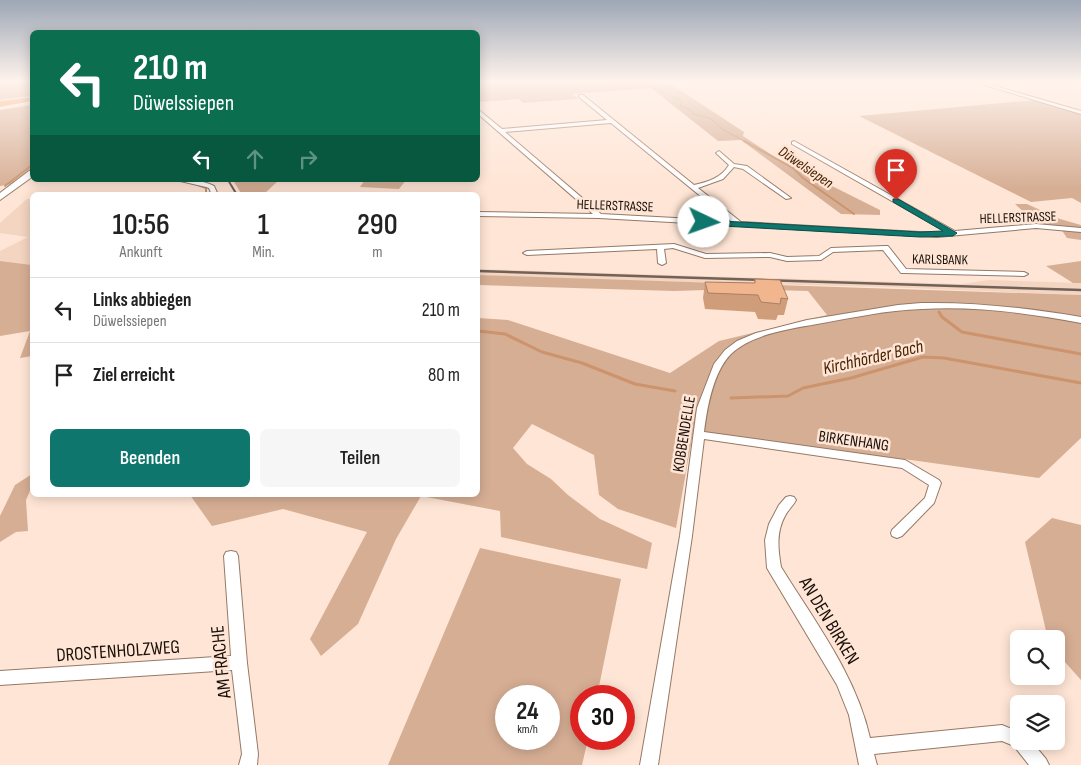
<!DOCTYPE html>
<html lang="de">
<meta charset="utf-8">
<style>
:root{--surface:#fff;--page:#f6f6f6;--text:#222;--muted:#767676;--line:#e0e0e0;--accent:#0f766e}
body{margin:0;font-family:"Sofia Sans Condensed",sans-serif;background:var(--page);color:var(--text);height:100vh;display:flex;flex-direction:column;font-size:19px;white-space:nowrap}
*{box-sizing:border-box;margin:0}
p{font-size:16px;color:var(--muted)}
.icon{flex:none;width:28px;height:28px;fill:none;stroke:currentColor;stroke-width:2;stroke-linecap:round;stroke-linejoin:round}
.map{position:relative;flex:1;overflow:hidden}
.panel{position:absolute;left:30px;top:192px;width:450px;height:305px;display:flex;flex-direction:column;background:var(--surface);border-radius:8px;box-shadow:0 2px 12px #0003}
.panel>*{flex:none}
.banner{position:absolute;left:30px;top:30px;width:450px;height:152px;border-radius:8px;box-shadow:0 2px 12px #0003;background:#0b6e4f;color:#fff;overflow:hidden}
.controls{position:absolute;left:1010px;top:630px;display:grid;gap:10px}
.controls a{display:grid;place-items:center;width:55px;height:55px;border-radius:8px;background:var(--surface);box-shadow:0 2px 12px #0003;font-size:25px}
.speed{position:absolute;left:495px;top:685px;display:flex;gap:10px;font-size:25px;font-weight:700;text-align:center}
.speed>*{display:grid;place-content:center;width:65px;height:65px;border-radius:50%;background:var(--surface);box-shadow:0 2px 12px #0003;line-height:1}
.speed small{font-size:12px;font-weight:400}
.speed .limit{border:8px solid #d22;background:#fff;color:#111}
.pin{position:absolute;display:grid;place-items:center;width:42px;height:42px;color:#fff;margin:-51px -21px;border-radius:50% 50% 50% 0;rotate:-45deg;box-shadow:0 0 5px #0007}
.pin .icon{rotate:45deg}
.me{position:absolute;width:55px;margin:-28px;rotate:93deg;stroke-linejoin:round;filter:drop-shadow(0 0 4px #0008)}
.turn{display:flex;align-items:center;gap:18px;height:105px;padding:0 20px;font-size:22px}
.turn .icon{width:65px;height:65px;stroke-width:2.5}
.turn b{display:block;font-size:35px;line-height:42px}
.lanes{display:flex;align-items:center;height:48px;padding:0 20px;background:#0003;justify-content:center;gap:25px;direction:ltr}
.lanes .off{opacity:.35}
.eta{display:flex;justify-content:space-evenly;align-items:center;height:85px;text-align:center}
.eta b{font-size:30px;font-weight:600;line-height:35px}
.primary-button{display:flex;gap:10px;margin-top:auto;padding:10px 20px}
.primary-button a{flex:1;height:58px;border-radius:8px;background:var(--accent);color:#fff;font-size:20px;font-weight:600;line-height:58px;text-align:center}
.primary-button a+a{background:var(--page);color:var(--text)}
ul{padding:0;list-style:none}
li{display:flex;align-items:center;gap:15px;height:65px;padding:0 20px;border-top:1px solid var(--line)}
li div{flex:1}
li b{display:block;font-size:19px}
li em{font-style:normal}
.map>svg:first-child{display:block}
</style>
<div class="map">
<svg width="1081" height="765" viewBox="0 0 1081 765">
<rect width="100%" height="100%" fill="#ffe5d5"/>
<!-- built -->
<g fill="#f3d5c1">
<polygon points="27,199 32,199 32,265 0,261 0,251 28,237 0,233 0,223"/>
<polygon points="478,269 961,284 989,280 1081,283 1081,295 885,287 527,278 478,275"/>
</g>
<!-- green -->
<g fill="#d6ae94" fill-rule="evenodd">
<polygon points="0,82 32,82 32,97 0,101"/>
<polygon points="478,82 664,82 680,90 744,132 743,136 778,159 880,210 880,215 841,214 741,140 718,141 651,88 572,94 578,99 523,103 519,99 478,102"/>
<polygon points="1035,100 1081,114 1081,203 1072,198 1031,202 859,116"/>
<polygon points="32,105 32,169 12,184 0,186 0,110"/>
<polygon points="233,180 279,180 264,194 242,195"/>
<polygon points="365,180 406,180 399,189 360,187"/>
<polygon points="1015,204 1027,204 1060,219 1081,225 1081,240 1067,238 1061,229 1040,227"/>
<polygon points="0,261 32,265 32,356 20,358 30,331 0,336"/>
<polygon points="1081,261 1081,283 1073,283 1046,266"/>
<polygon points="478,275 1081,295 1081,438 1039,478 911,460 693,433 676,528 618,509 599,495 594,455 532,424 513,448 527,464 551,479 568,495 600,519 652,543 647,569 501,537 500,511 421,496 396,539 358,624 321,656 310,639 367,532 283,509 212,526 190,495 478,495 478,318 508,320 670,373 719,341 827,315 808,291 740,289 674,291 478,285"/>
<polygon points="32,474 32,486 26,500 28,531 16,532 0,542 0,516 15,485"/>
<polygon points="1052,518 1081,525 1081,680 1056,652 1056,639 1048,639 1025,542"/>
<path d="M480,548L621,579L597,696H581V739H588L582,765H388ZM506,696H549V739H506Z"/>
</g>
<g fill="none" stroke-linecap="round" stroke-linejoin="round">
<!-- stream-far2 -->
<polyline stroke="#cc936c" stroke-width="1" points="646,84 682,101 680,106 691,110 693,114 710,118 722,129 746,142"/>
<!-- stream-far1 -->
<g stroke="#cc936c" stroke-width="2">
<polyline points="744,141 793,168 803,178 854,214"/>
<polyline points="198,185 206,188 206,195"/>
<polyline points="5,186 32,165"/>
</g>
<!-- stream -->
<g stroke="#cc936c" stroke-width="3">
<polyline points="939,312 942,317 962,332 1081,354"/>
<polyline points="478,331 505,334 542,352 582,363 635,384 675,391"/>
<polyline points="731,398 788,396 803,388 851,378 923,357 944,358 1081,383"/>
</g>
<defs>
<g id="street">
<polygon points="975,82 981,82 1081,111 1081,114"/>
<path d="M579,95H583L694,185C708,182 721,178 729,165L717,154L716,153L719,151L734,164L747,166L791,198L786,199L743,169L734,167L723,179L698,188L741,222L937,233L946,232L792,144V142L794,141L955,231L1036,224L1081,228V232L1036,228L937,237L599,218L478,216V212L593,214L478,114V111H480L502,129L607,120L579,97ZM611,123L731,221L601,214L505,132Z"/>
<path d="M176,180C188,180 203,180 214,186L218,195H212L209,188L206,187Z"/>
<polygon points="674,244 706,254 770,253 787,257 819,256 831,248 885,246 888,246 906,269 1024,272 1028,274 1024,276 904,273 901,273 883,250 833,252 821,260 787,261 770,257 705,258 673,248 664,249 666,263 662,265 658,263 657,249 527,255 523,253 527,251"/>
<path d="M921,303C975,302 1028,308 1081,317V323C1028,313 976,306 922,309C887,310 851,318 817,324C789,329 752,334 731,354C713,372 707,408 704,432L905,460L939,480L941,483L934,503L902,536L897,538L892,536L891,533L892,530L925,498L929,485L902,468L704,439L692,536L658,765H640L680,536L697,408L714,364L725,350L737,341L756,333L807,320L898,305Z"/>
<path d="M790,496L794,497L796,500C793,506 788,510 785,516C776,532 778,550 781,567C815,622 856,675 870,738L1002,725L1019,732V741H1031L1046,759L1049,765H1029L1014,746L1002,741L874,754L877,765H859L849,715L837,685L767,568L765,540L769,524L779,505L786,497Z"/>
<polygon points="231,551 236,552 238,556 247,663 258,754 257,765 239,765 242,754 232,670 0,685 0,671 231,656 224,556 226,552"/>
</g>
<polygon id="secondary" points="29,171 32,171 32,177 0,200 0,193"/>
<polygon id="highway" points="32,97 32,101 0,107 0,101"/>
</defs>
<!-- street casing -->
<use href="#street" stroke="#957967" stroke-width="2"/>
<!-- secondary casing -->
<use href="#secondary" stroke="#957967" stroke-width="2"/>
<!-- highway casing -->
<use href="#highway" stroke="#fff" stroke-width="2"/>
<!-- street -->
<use href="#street" fill="#fff" fill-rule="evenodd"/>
<!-- secondary -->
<use href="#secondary" fill="#fff" fill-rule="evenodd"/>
<!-- highway -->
<use href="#highway" fill="#f39856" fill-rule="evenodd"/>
<!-- rail-far1 -->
<polyline stroke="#716156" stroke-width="2" points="228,180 237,195"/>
<!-- rail -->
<polyline stroke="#716156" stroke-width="2.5" points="478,271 1081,290"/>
</g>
<!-- wall -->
<polygon fill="#d09d7b" points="755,279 788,299 784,315 778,315 776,320 758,319 755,312 705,309 703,298 705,282 754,283"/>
<!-- building -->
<polygon fill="#f2b68f" stroke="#a97f64" points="755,279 780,280 788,299 781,298 780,304 761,302 758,295 708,293 705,282 755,283"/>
<!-- sky -->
<linearGradient id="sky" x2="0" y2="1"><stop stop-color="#9da7b6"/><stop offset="0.43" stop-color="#fff3ec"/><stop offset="1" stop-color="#fff3ec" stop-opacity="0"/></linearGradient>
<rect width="1081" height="189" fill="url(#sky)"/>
<!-- route -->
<polygon fill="#0f766e" stroke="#0a4d48" points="893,199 898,199 957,233 953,236 920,237 704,225 700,222 704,220 920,232 943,231 893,202"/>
<g text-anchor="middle" stroke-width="5" stroke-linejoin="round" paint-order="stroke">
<!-- far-street labels -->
<g font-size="14" fill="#190f08" stroke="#ffe5d5">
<text transform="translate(615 205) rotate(2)" y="5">HELLERSTRASSE</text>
<text transform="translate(1018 217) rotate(-2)" y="5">HELLERSTRASSE</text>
<text transform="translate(940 259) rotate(1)" y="5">KARLSBANK</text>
</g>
<!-- far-water labels -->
<g font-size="15" font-style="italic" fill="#482304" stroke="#ffe5d5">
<text transform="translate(806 167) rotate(34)" y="5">Düwelsiepen</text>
</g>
<!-- street labels -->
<g font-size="16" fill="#190f08" stroke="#ffe5d5">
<text transform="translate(683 434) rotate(-81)" y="6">KOBBENDELLE</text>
<text transform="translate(854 440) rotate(8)" y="6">BIRKENHANG</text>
</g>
<!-- water labels -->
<g font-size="18" font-style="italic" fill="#482304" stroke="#ffe5d5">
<text transform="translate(873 357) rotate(-13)" y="6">Kirchhörder Bach</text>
</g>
<!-- near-street labels -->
<g font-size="19" fill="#190f08" stroke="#ffe5d5">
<text transform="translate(830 620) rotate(59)" y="7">AN DEN BIRKEN</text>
<text transform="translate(118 650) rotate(-4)" y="7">DROSTENHOLZWEG</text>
<text transform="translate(220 662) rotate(-96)" y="7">AM FRACHE</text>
</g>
</g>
</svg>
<div class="controls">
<a><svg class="icon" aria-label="search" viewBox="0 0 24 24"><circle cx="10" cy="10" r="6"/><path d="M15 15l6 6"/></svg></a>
<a><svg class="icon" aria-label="layers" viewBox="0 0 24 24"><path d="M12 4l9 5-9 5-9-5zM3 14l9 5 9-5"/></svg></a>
</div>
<div class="speed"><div>24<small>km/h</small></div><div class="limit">30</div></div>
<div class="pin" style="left:896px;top:200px;background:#d93025"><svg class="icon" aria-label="arrive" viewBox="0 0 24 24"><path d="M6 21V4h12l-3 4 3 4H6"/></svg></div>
<svg class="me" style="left:704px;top:222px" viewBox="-20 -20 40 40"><circle r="19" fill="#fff"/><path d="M0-13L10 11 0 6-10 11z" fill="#0f766e"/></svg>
<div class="banner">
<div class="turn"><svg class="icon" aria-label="left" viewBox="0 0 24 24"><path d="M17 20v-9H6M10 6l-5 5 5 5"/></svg><div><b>210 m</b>Düwelssiepen</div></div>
<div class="lanes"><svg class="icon" aria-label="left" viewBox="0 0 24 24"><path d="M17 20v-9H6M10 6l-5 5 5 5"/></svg><svg class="icon off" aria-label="ahead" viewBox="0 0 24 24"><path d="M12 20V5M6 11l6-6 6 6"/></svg><svg class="icon off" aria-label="right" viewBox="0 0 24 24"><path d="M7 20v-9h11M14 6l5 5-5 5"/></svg></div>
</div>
<section class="panel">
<div class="eta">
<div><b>10:56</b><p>Ankunft</p></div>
<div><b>1</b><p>Min.</p></div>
<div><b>290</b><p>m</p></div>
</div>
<ul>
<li><svg class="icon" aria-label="left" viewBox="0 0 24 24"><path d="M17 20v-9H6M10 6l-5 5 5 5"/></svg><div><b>Links abbiegen</b><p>Düwelssiepen</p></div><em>210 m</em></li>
<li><svg class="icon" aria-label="arrive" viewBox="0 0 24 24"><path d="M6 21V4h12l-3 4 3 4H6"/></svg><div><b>Ziel erreicht</b></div><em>80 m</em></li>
</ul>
<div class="primary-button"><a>Beenden</a><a>Teilen</a></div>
</section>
</div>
